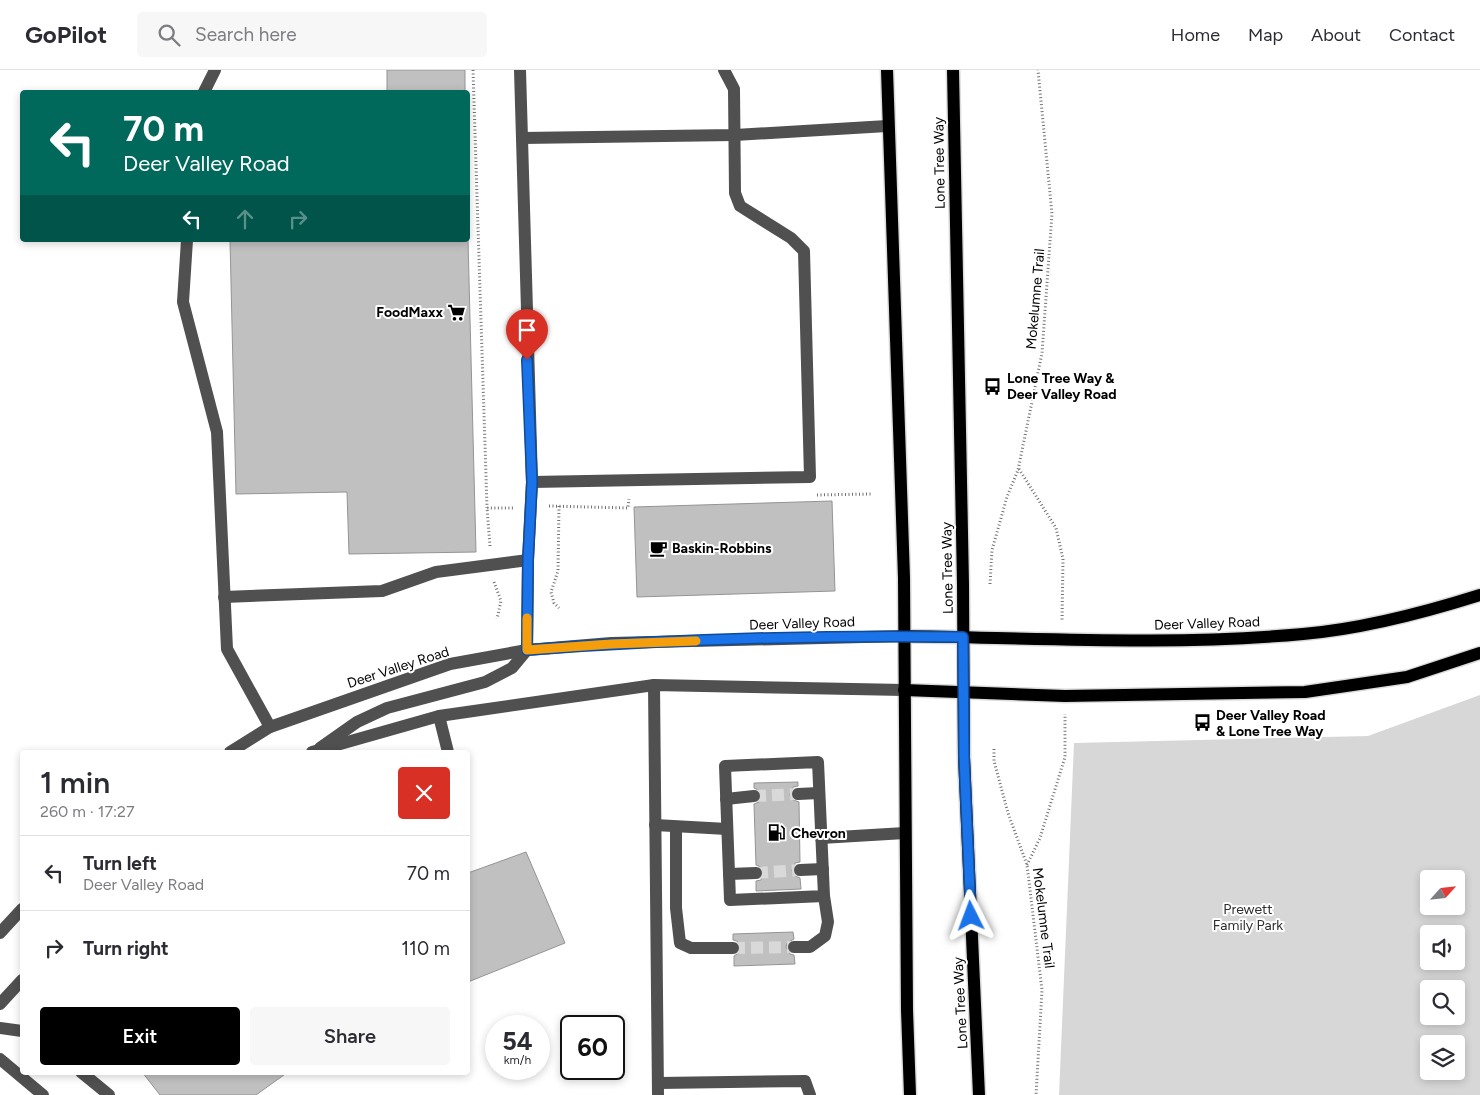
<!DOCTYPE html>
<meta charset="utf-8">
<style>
:root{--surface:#fff;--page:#f7f7f7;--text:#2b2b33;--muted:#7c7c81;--line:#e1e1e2;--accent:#000}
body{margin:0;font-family:Figtree,sans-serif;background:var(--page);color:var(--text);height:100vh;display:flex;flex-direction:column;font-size:19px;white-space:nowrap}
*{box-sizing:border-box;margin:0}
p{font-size:16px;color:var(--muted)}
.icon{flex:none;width:28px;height:28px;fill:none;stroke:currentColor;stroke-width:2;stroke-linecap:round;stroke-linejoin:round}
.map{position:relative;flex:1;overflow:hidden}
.side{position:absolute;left:20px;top:680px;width:450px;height:325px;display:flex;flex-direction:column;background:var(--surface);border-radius:5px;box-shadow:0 2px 8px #0003}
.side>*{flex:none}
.hud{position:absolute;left:20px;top:20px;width:450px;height:152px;border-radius:5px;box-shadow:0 2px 8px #0003;background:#00695c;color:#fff;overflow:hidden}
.needle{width:32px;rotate:63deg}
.fabs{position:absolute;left:1420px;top:800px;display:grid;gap:10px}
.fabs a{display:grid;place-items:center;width:45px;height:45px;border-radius:5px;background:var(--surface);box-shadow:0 2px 8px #0003;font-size:25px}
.speed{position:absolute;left:485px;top:945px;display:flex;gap:10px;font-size:25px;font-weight:700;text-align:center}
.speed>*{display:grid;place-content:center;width:65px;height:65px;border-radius:50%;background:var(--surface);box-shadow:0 2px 8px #0003;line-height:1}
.speed small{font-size:12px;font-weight:400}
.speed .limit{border:2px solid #111;border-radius:8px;background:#fff;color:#111}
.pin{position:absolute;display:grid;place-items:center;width:42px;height:42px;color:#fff;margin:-51px -21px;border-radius:50% 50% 50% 0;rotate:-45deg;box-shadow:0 0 5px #0007}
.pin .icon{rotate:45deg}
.me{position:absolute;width:55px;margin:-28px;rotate:357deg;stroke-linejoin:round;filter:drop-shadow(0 0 4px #0008)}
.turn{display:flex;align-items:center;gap:18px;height:105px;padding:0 20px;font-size:22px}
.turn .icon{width:65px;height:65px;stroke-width:2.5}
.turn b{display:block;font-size:35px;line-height:42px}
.lanes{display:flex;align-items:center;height:48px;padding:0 20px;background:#0003;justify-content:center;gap:25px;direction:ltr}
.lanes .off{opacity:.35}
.round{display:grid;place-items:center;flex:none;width:52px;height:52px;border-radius:5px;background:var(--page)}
.head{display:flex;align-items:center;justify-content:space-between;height:85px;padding:0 20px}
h1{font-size:30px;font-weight:600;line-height:38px}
.primary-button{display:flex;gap:10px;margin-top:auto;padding:10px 20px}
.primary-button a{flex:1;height:58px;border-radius:5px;background:var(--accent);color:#fff;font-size:20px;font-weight:600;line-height:58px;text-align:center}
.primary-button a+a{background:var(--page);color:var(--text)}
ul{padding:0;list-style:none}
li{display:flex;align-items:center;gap:15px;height:75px;padding:0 20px;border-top:1px solid var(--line)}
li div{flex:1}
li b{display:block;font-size:19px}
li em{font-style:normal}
header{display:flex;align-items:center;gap:30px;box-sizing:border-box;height:70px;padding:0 25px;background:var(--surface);border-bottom:1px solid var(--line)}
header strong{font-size:24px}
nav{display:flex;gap:28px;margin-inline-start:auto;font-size:18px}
.search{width:350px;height:45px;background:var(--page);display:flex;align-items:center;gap:12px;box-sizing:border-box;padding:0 18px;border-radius:5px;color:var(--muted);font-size:19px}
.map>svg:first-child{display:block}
</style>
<header>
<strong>GoPilot</strong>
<div class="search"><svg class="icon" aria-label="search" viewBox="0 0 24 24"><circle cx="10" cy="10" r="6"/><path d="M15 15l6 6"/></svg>Search here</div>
<nav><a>Home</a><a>Map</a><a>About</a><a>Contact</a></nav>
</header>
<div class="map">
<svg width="1480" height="1025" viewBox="0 0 1480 1025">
<rect width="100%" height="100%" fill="#fff"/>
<!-- green -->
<path fill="#d7d7d7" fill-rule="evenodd" d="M1480,625V1025H1059L1074,673L1368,666ZM1429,809H1456V836H1429ZM1429,864H1456V891H1429ZM1429,919H1456V946H1429ZM1429,974H1456V1001H1429Z"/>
<!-- building -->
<g fill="#c0c0c0" stroke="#949494">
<rect x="387" y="0" width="78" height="22"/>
<polygon points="230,170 468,170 476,482 349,484 347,422 236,424"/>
<polygon points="832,431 835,521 637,527 634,437"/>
<polygon points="798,712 798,716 793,717 790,724 791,729 799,732 800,792 795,793 792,800 793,805 800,808 801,819 756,821 756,811 761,810 764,803 763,798 756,795 754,734 759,732 762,726 760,721 754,718 754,713"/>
<polygon points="526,782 565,873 468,912 468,803"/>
<polygon points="793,862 794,869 787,873 786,877 790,884 794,885 795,894 734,896 734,886 740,882 741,878 737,871 733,870 733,864"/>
<polygon points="142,1002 288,1002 256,1025 160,1025"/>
</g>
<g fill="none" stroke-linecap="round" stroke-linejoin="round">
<!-- minor-tunnel -->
<g stroke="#d9d9d9" stroke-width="12" stroke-dasharray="12 6" stroke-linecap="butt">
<polyline points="754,726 798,724"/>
<polyline points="756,803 800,800"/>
<polyline points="733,878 794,877"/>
</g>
<defs>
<g id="major">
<polyline points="887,0 904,508 907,940 910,1025"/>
<polyline points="953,0 963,514 964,687 979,1025"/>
<path d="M904,566C1037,568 1170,576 1303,564C1363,559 1423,543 1480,525"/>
<polyline points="904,620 1065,626 1305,622 1407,607 1480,583"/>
</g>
</defs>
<!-- major casing -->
<use href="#major" stroke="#dbdbdb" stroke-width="15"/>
<!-- path -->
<g stroke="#727272" stroke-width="3" stroke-dasharray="1 2.5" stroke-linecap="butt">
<polyline points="473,0 487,438"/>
<polyline points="1019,399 1056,458 1063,489 1062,551"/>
<polyline points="817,425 872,424"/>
<polyline points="549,436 628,438 629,429"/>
<polyline points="559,436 558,501 551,522 554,533 559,538"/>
<polyline points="490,476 487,438 513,438"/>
<polyline points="494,512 501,531 497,549"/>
<polyline points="990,514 992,480 1007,427 1018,400 1042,283 1052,144 1038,0"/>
<polyline points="994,679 994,691 1008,743 1027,795 1042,920 1036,1025"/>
<polyline points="1027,795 1040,768 1065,687 1065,644"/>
</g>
<!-- minor -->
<g stroke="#505050" stroke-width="12">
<polyline points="204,22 215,0"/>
<polyline points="522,68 735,65 887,56"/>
<polyline points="187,170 183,232 217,362 227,579 270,657"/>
<polyline points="532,412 810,407 804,181 791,168 740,136 735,123 734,19 724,0"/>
<polyline points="224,527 382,521 436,502 528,490"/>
<polyline points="654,615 658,1025"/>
<polyline points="439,646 448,682"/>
<polyline points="320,678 357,652 387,638 485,612 512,598 527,580 528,490 532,412 520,0"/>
<polyline points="230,682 270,657 450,594 527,580 611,573 904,566"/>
<polyline points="312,682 439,646 654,615 904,620"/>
<polygon points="818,692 824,826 730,830 725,696"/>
<polyline points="798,724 819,723"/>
<polyline points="726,729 754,726"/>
<polyline points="655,755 727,759"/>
<polyline points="676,757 676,838 680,873 691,878 733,878"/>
<polyline points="821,768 905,763"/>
<polyline points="800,800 823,799"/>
<polyline points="729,804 756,803"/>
<polyline points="0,863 22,839"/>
<polyline points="794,877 810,877 825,866 828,852 824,826"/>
<polyline points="0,934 22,910"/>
<polyline points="0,958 22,961"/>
<polyline points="0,989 43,1025"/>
<polyline points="81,1002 109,1025"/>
<polyline points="659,1013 805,1011 810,1025"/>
</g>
<!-- major -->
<use href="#major" stroke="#000" stroke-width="12"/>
</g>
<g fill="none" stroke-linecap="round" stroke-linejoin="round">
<defs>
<path id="route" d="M527,290L532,412L528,490L527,580C672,569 817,565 963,567L964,687L971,846"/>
</defs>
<!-- route casing -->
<use href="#route" stroke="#114b97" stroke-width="12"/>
<!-- route -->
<use href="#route" stroke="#1a73e8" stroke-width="9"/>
<!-- slow -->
<polyline stroke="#f59e0b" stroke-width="9" points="527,548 527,580 611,574 696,571"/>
</g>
<!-- icons -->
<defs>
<symbol id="supermarket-bare" viewBox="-9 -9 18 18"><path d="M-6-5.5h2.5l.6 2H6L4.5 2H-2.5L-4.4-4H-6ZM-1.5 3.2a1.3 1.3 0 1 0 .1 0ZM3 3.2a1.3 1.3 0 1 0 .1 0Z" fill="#000" stroke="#fff" stroke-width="2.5" paint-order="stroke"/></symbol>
<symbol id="bus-bare" viewBox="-9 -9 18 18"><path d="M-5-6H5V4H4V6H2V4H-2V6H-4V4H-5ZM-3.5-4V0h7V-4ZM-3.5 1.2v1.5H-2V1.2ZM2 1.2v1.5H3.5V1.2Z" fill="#000" stroke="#fff" stroke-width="2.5" paint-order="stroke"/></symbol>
<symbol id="cafe-bare" viewBox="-9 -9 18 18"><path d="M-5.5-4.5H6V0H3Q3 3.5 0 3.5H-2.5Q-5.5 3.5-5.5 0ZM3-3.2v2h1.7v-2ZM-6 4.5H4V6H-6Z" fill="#000" stroke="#fff" stroke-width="2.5" paint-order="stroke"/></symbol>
<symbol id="fuel-bare" viewBox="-9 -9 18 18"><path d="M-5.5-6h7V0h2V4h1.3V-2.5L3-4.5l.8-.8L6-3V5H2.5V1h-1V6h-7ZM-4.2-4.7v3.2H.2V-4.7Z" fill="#000" stroke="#fff" stroke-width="2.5" paint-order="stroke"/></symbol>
</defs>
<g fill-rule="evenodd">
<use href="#supermarket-bare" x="444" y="230" width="25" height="25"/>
<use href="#bus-bare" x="980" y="304" width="25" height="25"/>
<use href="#cafe-bare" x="646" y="466" width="25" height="25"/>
<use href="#bus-bare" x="1190" y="640" width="25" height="25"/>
<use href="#fuel-bare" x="764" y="750" width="25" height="25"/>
</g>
<g text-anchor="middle" stroke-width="4" stroke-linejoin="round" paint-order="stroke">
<!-- street labels -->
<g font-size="14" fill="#000" stroke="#fff">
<text transform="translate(939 93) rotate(-91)" y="5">Lone Tree Way</text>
<text transform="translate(1035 229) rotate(-85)" y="5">Mokelumne Trail</text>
<text transform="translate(947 498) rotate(-91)" y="5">Lone Tree Way</text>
<text transform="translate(802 553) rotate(-2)" y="5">Deer Valley Road</text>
<text transform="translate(1207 553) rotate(-2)" y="5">Deer Valley Road</text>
<text transform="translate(398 597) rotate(-18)" y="5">Deer Valley Road</text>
<text transform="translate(1044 848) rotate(83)" y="5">Mokelumne Trail</text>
<text transform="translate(960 933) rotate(-93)" y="5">Lone Tree Way</text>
</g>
<!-- poi labels -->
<g font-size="14" font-weight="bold" fill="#000" stroke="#fff" text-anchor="start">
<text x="443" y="247" text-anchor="end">FoodMaxx</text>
<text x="1007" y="313">Lone Tree Way &amp;<tspan x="1007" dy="16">Deer Valley Road</tspan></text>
<text x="672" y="483">Baskin-Robbins</text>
<text x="1216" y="650">Deer Valley Road<tspan x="1216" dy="16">&amp; Lone Tree Way</tspan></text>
<text x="791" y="768">Chevron</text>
</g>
<!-- park labels -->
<g font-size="14" fill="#2e2e2e" stroke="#fff">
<text x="1248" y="844">Prewett<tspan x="1248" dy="16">Family Park</tspan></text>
</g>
</g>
</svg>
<div class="fabs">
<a><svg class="needle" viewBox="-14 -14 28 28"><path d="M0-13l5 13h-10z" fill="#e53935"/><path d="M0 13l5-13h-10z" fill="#7c7c81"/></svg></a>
<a><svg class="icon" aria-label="sound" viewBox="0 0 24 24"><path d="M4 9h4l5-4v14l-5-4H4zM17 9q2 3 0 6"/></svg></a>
<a><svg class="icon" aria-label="search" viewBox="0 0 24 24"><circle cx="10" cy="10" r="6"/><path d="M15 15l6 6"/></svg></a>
<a><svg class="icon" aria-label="layers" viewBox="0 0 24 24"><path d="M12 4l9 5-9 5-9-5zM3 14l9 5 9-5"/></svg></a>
</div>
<div class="speed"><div>54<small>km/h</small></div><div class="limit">60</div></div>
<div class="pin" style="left:527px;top:290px;background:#d93025"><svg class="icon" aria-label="arrive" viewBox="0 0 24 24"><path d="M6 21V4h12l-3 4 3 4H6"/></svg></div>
<svg class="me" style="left:971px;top:846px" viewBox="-20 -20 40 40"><path d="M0-17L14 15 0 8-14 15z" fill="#1a73e8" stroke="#fff" stroke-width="4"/></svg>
<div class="hud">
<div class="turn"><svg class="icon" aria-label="left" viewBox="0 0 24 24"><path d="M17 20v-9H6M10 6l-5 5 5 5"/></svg><div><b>70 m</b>Deer Valley Road</div></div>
<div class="lanes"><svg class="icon" aria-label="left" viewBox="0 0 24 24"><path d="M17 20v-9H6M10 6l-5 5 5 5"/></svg><svg class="icon off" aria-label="ahead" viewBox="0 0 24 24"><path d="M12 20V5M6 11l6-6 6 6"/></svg><svg class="icon off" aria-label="right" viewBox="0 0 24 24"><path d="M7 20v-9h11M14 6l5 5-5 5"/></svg></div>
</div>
<section class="side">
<div class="head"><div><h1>1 min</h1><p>260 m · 17:27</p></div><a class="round" style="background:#d93025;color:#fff"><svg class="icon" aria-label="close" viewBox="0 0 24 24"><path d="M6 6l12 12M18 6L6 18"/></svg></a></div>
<ul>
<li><svg class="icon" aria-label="left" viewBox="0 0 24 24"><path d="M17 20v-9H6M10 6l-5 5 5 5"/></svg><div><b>Turn left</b><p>Deer Valley Road</p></div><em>70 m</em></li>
<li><svg class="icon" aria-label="right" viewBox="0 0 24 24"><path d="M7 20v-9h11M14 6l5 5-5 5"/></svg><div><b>Turn right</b></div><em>110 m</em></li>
</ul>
<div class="primary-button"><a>Exit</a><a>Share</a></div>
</section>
</div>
